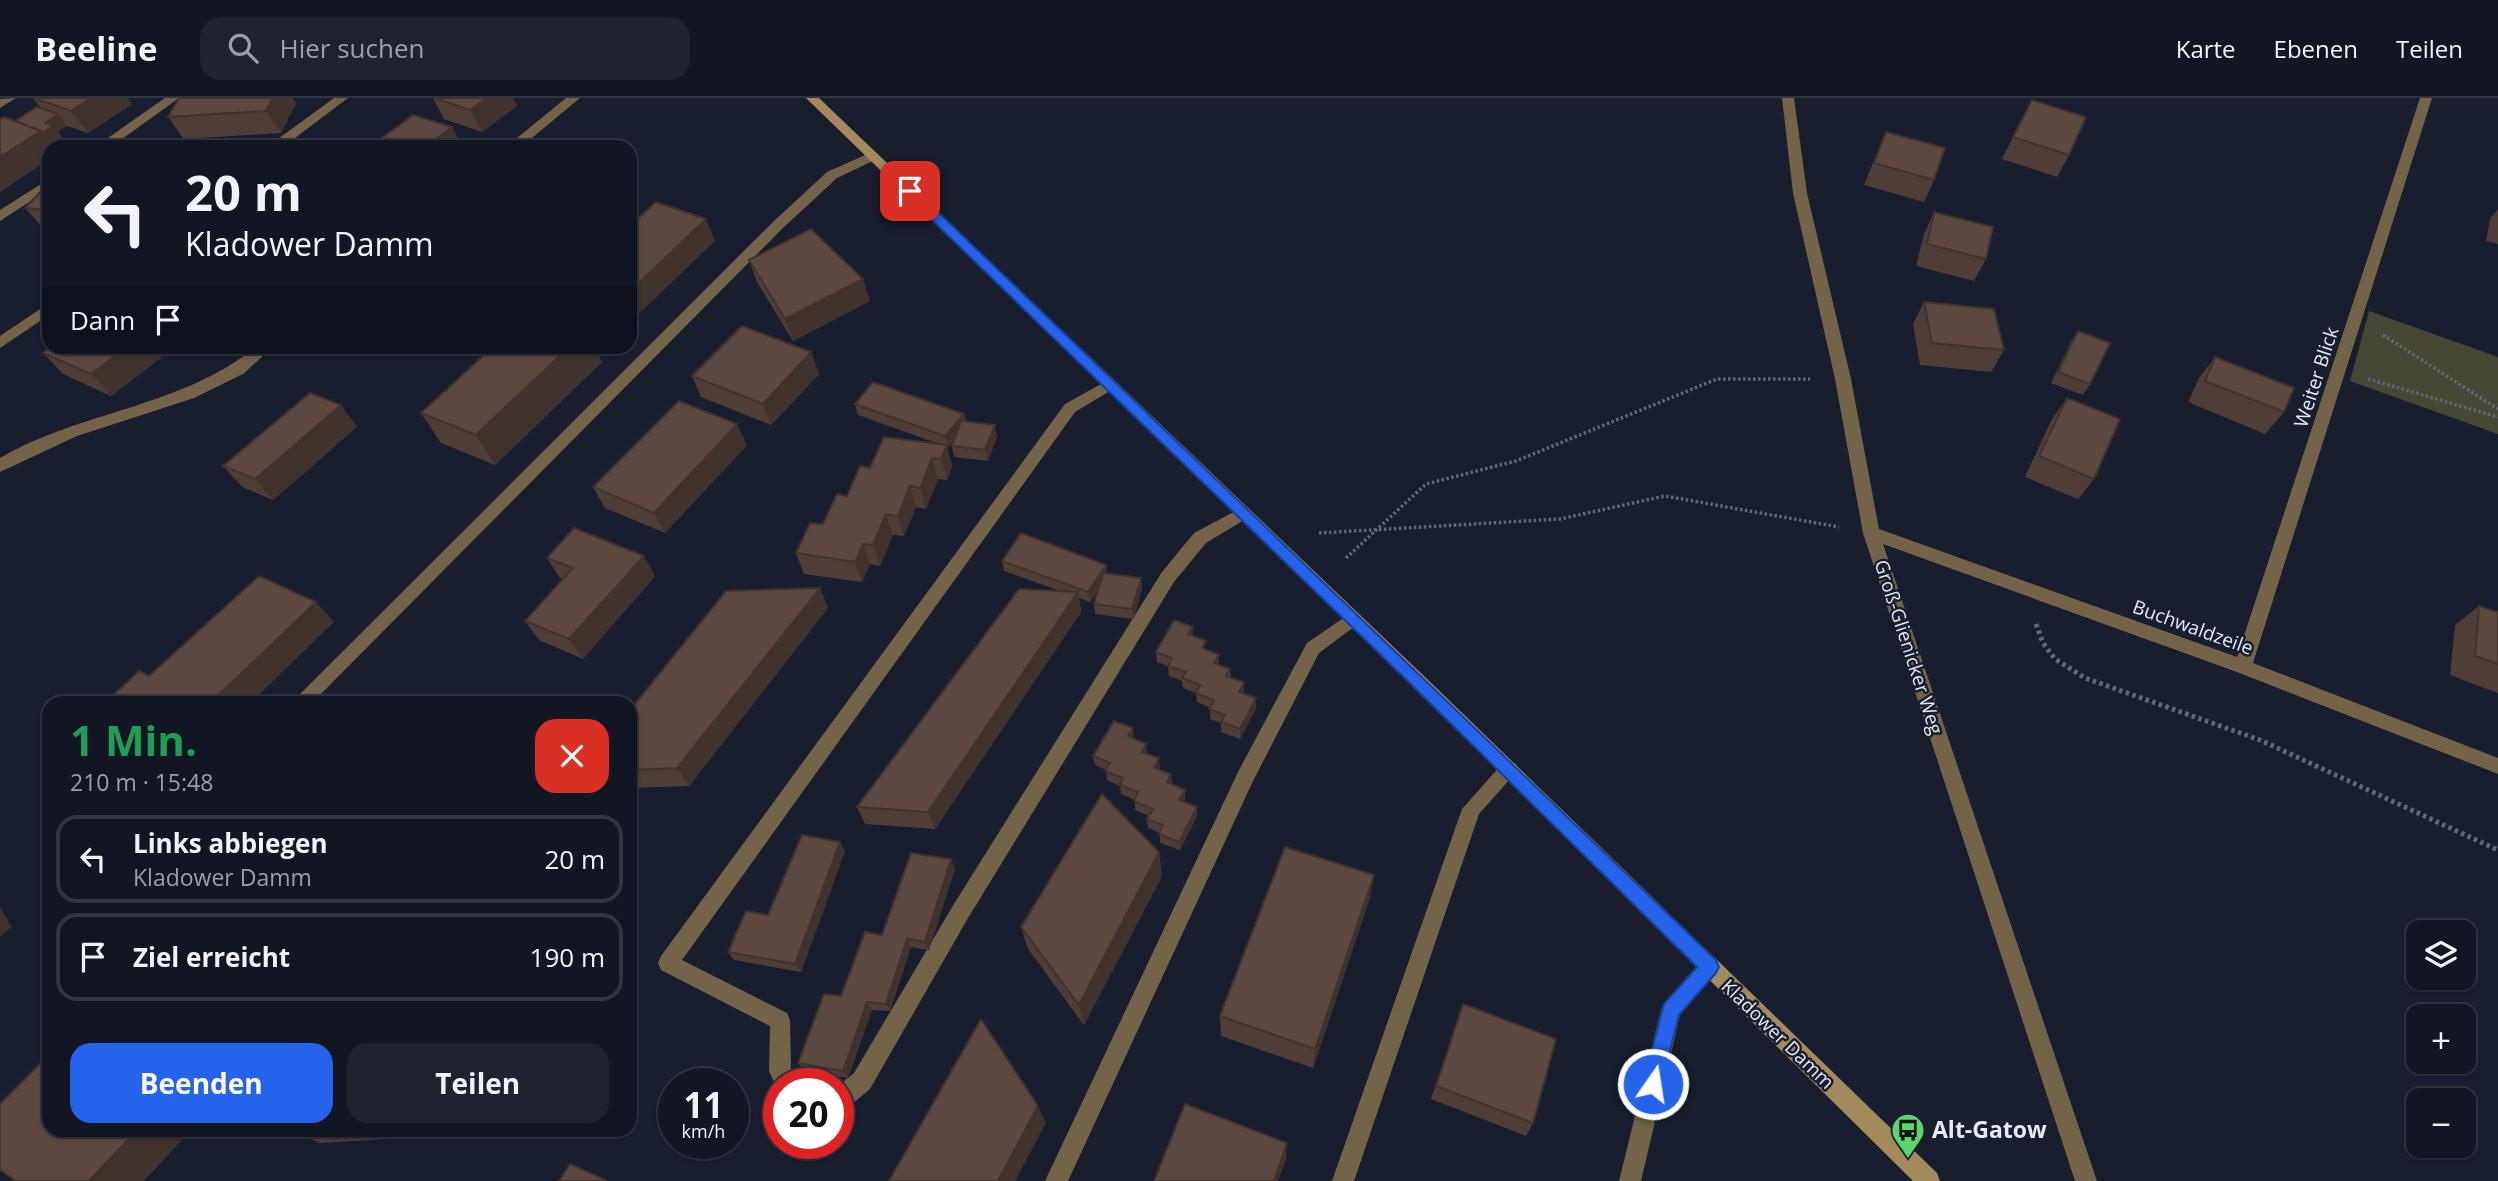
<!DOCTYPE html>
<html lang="de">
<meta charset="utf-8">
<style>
:root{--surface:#121622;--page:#1f232f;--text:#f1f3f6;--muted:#9c9fa5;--line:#313540;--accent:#2563eb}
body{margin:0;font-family:"Open Sans",sans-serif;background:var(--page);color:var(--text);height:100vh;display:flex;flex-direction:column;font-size:26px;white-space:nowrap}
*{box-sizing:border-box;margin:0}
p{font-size:23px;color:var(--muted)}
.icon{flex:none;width:38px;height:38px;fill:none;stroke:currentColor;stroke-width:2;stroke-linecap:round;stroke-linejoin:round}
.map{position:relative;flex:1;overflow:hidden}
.side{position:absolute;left:42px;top:598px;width:595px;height:441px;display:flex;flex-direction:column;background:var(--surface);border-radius:21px;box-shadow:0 2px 5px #0004,0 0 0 2px var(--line)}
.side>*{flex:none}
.hud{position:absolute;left:42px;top:42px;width:595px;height:214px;border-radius:21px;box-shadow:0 2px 5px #0004,0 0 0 2px var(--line);background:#121622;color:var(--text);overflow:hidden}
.controls{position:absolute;left:2406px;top:822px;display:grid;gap:14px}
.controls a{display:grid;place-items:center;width:70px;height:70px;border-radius:14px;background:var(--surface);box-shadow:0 2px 5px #0004,0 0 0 2px var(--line);font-size:35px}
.speed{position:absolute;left:658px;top:970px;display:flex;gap:14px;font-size:35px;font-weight:700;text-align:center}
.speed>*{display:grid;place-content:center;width:91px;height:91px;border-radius:50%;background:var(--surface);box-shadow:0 2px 5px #0004,0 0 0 2px var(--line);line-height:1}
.speed small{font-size:18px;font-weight:400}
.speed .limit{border:10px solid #d22;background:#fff;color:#111}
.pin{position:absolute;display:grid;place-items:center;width:60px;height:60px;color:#fff;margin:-30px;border-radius:14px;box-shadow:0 4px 10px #0006}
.me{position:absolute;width:77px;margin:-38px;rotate:13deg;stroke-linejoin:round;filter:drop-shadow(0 0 5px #0008)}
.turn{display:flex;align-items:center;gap:24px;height:147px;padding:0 28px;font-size:32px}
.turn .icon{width:91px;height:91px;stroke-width:2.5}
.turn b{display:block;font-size:49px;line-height:60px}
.then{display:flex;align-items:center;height:66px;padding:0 28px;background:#0003;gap:14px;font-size:26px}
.round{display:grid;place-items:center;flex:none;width:74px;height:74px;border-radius:21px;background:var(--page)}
.head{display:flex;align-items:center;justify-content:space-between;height:119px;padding:0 28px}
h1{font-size:42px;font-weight:700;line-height:52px;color:#1e9e55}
.action{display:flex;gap:14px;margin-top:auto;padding:14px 28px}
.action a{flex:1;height:80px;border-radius:21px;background:var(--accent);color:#fff;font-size:28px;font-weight:700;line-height:80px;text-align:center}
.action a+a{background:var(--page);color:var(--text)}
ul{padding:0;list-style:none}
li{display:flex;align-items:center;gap:21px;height:88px;margin:0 14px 10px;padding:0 14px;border:4px solid var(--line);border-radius:21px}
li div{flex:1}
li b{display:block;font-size:26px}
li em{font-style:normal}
header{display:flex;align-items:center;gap:42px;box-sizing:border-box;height:98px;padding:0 35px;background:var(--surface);border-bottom:2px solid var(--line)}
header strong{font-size:33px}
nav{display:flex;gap:38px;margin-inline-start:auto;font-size:24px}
.search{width:490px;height:63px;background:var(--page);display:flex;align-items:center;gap:18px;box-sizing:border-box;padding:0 24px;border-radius:21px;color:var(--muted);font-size:26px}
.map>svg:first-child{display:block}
</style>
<header>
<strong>Beeline</strong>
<div class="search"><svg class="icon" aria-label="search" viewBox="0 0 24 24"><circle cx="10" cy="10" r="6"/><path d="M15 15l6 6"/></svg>Hier suchen</div>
<nav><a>Karte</a><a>Ebenen</a><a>Teilen</a></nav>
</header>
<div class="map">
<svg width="2498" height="1083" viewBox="0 0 2498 1083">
<rect width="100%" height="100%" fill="#181e2d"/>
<!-- green -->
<polygon fill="#464835" points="2369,213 2498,259 2498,336 2350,283"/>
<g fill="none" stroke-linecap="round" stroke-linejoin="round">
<!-- path-far1 -->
<g stroke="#626775" stroke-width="3.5" stroke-dasharray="2.5 2.5" stroke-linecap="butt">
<polyline points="2383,237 2498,311"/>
<polyline points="2368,281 2498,319"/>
<polyline points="1319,435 1560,421 1665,398 1839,429"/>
<polyline points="1346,460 1426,386 1516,363 1717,281 1810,281"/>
</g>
<!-- path -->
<polyline stroke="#626775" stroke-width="5" stroke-dasharray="3.5 3.5" stroke-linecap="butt" points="2036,526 2043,545 2055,561 2085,580 2260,642 2498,752"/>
<!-- service -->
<g fill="#736348" fill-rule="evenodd">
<polygon points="16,0 0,10 0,1"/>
<polygon points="165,0 179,0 111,49 95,49"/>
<polygon points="334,0 348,0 283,49 267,49"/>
<polygon points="566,0 580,0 521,49 506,49"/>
<polygon points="872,54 877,55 877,61 837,80 784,129 311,606 290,606 774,123 827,74"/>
<polygon points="49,81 49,91 0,123 0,112"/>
<polygon points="49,205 49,217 0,250 0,238"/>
<path d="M257,248H274L243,276L194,300L77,338L0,374V360C81,313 183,309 257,248Z"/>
<polygon points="1110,281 1118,286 1115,290 1075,314 682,862 787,915 790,922 791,972 797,985 779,985 778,993 769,973 770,928 661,872 658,865 661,858 1065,306"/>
<polygon points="1243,409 1251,415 1249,419 1206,445 1174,484 968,820 870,991 852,1006 838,1010 838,988 854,975 954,806 1162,474 1194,435"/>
<polygon points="1352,514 1358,516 1361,521 1358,526 1319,555 1253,683 1068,1083 1045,1083 1239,672 1307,545"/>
<polygon points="1509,664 1516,666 1518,672 1479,716 1354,1083 1332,1083 1462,711 1502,666"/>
<polygon points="1710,859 1717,862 1720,869 1680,917 1641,1083 1619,1083 1661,912 1664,905 1703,862"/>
</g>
<!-- minor -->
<polygon fill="#736348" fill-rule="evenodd" points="1782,0 1794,0 1807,95 1851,281 1879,431 2237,559 2420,0 2432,0 2253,565 2498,660 2498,676 2237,574 1883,446 2097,1083 2075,1083 1863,435 1835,281 1793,95"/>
<!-- secondary -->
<polygon fill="#a38a5d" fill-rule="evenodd" points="806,0 819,0 1426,580 1937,1075 1940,1083 1913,1083 1414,590"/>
</g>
<!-- wall -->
<g fill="#4f3e37">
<polygon points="33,0 132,6 88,35 67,28 58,33 62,39 52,46 54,49 49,49 49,61 0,94 0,21 15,23 41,10"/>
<polygon points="433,0 513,0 517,8 482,34 444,21"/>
<polygon points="2032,2 2069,57 2057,79 2002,61"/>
<polygon points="296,5 281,35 184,41 168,19"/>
<polygon points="452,29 462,49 382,49 378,43"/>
<polygon points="1886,34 1934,82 1924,104 1864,87"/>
<polygon points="49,85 49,133 45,132 25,110"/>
<polygon points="2498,111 2498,146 2486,143 2490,120"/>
<polygon points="1934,114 1986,161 1974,183 1916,168 1924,136"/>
<polygon points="749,162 870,203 793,243 757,184"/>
<polygon points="1924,204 2004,252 1991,274 1920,267 1913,226"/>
<polygon points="2078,233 2090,286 2083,297 2051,285 2071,244"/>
<polygon points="811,254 819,276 771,327 701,299 692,278"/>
<polygon points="43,255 162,259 111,298 63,276"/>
<polygon points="2215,259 2284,314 2265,336 2188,304 2199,280"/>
<polygon points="602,264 495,367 441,345 421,315"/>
<polygon points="2067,300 2094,381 2078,401 2025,379 2052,321"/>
<polygon points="855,306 964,316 966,324 997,338 988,363 954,359 952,348 954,342 948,349 947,349 952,368 947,382 938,381 926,411 916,409 904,438 893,437 880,468 870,466 862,484 804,476 796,455 823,426 870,370 939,346 858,317"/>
<polygon points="357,329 273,402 242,389 223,368"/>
<polygon points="747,347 665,435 605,410 593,389"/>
<polygon points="547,460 655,478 583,561 539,542 525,523 563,481 560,480"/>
<polygon points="1002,463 1106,467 1107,476 1141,480 1142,490 1134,521 1095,516 1094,506 1099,490 1090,504 1079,500 1081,514 935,731 865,726 857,709 1060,493 1004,473"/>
<polygon points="820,490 828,510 689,688 630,690 630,612"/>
<polygon points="2479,508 2498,514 2498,595 2450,577 2455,527"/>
<polygon points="1193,538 1206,552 1219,557 1219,567 1230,571 1231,580 1244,594 1243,596 1256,600 1256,610 1240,641 1221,634 1221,625 1210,621 1210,610 1197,604 1196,595 1183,590 1182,583 1169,578 1168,568 1157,564 1156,554"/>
<polygon points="1133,630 1133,641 1147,656 1159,660 1159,672 1171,676 1172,686 1185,692 1185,701 1184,704 1197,718 1180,752 1160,745 1160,735 1148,730 1147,721 1149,718 1135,712 1135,702 1121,696 1120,688 1107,682 1106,672 1095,667 1093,658"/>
<polygon points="840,744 845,753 801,874 734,862 728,854 768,817"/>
<polygon points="1159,754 1162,778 1084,927 1028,851 1021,829"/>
<polygon points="955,770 929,852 911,849 890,913 872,912 848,980 804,972 798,965 882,837"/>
<polygon points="1370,800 1313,970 1221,938 1220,918"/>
<polygon points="1463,906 1533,1025 1526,1038 1431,1001"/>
<polygon points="412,1032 406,1040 319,1045 296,1033"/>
</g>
<!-- shaded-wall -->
<g fill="#40322d">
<polygon points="91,0 128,0 132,6 88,35 71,13"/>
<polygon points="273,0 293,0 296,5 281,35 266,13"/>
<polygon points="487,0 513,0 517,8 482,34 470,12"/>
<polygon points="58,16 67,28 58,33 62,39 52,46 54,49 49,49 49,61 0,94 0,59 41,33 45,25"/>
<polygon points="452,29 462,49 426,49"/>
<polygon points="706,121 715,143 630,224 630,193"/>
<polygon points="863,181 870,203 793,243 785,221"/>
<polygon points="128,248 153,248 162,259 111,298 91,276"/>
<polygon points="570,248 594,248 602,264 495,367 476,337"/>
<polygon points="811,254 819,276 771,327 763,306"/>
<polygon points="341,307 357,329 273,402 255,381"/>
<polygon points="964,316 966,327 948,349 945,338"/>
<polygon points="737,326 747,347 665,435 654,415"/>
<polygon points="995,327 997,338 988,363 985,352"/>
<polygon points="947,347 952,368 947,382 941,361"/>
<polygon points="932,360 938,381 926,411 920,390"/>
<polygon points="910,388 916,409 904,438 898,418"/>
<polygon points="886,416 893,437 880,468 873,447"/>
<polygon points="863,446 870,466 862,484 855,464"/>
<polygon points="644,458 655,478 583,561 569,541"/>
<polygon points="1106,467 1107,477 1090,504 1088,494"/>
<polygon points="1141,480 1142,490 1134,521 1132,511"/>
<polygon points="820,490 828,510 689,688 677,670"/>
<polygon points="1078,494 1081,514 935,731 928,714"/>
<polygon points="316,504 334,524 249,606 209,606"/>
<polygon points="1193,529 1193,539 1188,536"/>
<polygon points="1219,557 1219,567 1214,565"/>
<polygon points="1244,584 1244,594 1239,604 1239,594"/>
<polygon points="1256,600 1256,610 1240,641 1240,631"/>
<polygon points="1133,630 1134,640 1129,648 1128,638"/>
<polygon points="1146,646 1147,655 1143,663 1142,654"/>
<polygon points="1159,660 1160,670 1155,679 1154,670"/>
<polygon points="1171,676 1172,686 1167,693 1167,684"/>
<polygon points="1185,692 1185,701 1180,711 1179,702"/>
<polygon points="1197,709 1197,718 1180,752 1179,744"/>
<polygon points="840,744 845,753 801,874 795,866"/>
<polygon points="1159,754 1162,778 1084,927 1079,907"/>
<polygon points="951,761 955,770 929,852 925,844"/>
<polygon points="1374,777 1370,800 1313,970 1315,951"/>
<polygon points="0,810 12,829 0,838"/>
<polygon points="907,841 911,849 890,913 886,906"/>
<polygon points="867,904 872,912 848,980 843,973"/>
<polygon points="1038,1008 1046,1025 1015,1083 998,1083"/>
<polygon points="137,1032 191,1032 144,1083 89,1083"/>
<polygon points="392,1032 412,1032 406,1040"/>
<polygon points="1287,1045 1286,1062 1278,1083 1274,1083"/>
</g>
<!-- building -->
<g fill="#5c4840" stroke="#40322d" stroke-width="2">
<polygon points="34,0 91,0 71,13"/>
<polygon points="179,0 273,0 266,13 168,19"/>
<polygon points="435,0 487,0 470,12"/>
<polygon points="2032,2 2086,19 2069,57 2013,39"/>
<polygon points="37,9 58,16 45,25 53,28 43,35 41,33 15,23"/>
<polygon points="413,17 452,29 426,49 396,49 378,43"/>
<polygon points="4,19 41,33 0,59 0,21"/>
<polygon points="1886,34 1945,50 1934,82 1874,65"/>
<polygon points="49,85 49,112 25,110"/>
<polygon points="656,104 706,121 630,193 630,128"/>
<polygon points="1934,114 1993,129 1986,161 1927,146"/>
<polygon points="811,131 863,181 785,221 749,162"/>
<polygon points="1924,204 1994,211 2004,252 1932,245"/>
<polygon points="742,228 811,254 763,306 692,278"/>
<polygon points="2078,233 2110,245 2090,286 2058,274"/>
<polygon points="51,248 128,248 91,276 43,255"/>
<polygon points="494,248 570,248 476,337 421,315"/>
<polygon points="2215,259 2294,290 2284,314 2205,283"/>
<polygon points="873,284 964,316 945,338 855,306"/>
<polygon points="310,295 341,307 255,381 223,368"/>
<polygon points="2067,300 2120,321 2094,381 2039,358"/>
<polygon points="679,303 737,326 654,415 593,389"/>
<polygon points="961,323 995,327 985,352 952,348"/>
<polygon points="884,339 947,347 941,361 932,360 920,390 910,388 898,418 886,416 873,447 863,446 855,464 796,455 810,425 823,426 837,396 847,398 860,368 870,370"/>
<polygon points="574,430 644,458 569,541 525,523 573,470 547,460"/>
<polygon points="1021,435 1106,467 1088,494 1002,463"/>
<polygon points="1103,475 1141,480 1132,511 1094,506"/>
<polygon points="259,478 316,504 209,606 199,602 195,606 104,606 139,573 149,578"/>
<polygon points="820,490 677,670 630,672 630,612 726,493"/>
<polygon points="1019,491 1078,494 928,714 857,709"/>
<polygon points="2479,508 2498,514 2498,566 2475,558"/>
<polygon points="1174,522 1193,529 1188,536 1206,543 1202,550 1219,557 1214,565 1230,571 1226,578 1244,584 1239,594 1256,600 1240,631 1221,624 1225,617 1209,611 1214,602 1196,595 1200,587 1182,580 1186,574 1168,568 1172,560 1156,554"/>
<polygon points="1114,623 1133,630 1128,638 1146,646 1142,654 1159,660 1154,670 1171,676 1167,684 1185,692 1179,702 1197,709 1179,744 1159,736 1163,727 1147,721 1153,711 1134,703 1138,694 1120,687 1123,680 1105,673 1110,665 1093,658"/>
<polygon points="1102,696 1159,754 1079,907 1021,829"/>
<polygon points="802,737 840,744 795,866 728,854 746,813 768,817"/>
<polygon points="1285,749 1374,777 1315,951 1220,918"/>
<polygon points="911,755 951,761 925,844 907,841 886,906 867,904 843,973 798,965 824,896 841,898 865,834 882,837"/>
<polygon points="1463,906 1556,941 1533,1025 1436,988"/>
<polygon points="981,921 1038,1008 998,1083 889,1083"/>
<polygon points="49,957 49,1032 137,1032 89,1083 16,1083 0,1072 0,1006"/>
<polygon points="1185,1006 1287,1045 1274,1083 1154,1083"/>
<polygon points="570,1066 607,1083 559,1083"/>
</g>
<!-- route -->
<polygon fill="#2563eb" stroke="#184099" stroke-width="2" points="910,90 914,91 1716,862 1719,869 1716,875 1679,917 1660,992 1653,995 1646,992 1643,986 1664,906 1697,869 1415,590 905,96 905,91"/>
<!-- icons -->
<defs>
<symbol id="bus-pin" viewBox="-11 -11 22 30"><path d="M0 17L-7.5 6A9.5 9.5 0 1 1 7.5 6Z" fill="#5cd56d" stroke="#181e2d"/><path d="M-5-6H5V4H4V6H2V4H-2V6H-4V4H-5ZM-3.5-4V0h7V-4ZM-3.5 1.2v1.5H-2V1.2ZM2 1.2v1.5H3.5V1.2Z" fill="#111"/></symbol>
</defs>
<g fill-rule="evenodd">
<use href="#bus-pin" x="1889" y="1013" width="38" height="52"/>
</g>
<g text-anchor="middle" stroke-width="5" stroke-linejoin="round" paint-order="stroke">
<!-- street labels -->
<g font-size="19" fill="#e6eaf5" stroke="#181e2d">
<text transform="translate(2316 279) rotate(-72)" y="7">Weiter Blick</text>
<text transform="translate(2193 529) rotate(20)" y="7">Buchwaldzeile</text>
<text transform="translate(1909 549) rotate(72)" y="7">Groß-Glienicker Weg</text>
<text transform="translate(1778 936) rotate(44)" y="7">Kladower Damm</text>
</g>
<!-- near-poi labels -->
<g font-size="23" font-weight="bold" fill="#e6eaf5" stroke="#181e2d" text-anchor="start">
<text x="1932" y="1040">Alt-Gatow</text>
</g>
</g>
</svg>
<div class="controls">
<a><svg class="icon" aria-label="layers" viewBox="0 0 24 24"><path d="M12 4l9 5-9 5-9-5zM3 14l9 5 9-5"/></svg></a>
<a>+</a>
<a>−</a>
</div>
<div class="speed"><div>11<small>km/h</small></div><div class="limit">20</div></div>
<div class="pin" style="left:910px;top:93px;background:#d93025"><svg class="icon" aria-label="arrive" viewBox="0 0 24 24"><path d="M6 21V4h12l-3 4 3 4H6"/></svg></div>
<svg class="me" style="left:1653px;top:986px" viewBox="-20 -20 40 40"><circle r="17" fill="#2563eb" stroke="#fff" stroke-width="3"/><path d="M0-11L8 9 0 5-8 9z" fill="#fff"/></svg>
<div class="hud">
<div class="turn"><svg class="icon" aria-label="left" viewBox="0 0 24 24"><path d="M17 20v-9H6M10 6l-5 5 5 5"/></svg><div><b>20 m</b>Kladower Damm</div></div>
<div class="then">Dann<svg class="icon" aria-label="arrive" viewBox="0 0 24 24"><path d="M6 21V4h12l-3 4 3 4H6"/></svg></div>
</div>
<section class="side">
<div class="head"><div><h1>1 Min.</h1><p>210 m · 15:48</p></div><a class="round" style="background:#d93025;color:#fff"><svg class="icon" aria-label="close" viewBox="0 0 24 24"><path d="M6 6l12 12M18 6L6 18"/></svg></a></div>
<ul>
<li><svg class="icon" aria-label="left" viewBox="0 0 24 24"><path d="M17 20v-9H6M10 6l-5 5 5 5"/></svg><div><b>Links abbiegen</b><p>Kladower Damm</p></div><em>20 m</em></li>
<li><svg class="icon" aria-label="arrive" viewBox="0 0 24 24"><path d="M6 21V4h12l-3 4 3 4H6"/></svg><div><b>Ziel erreicht</b></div><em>190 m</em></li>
</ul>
<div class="action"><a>Beenden</a><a>Teilen</a></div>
</section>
</div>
